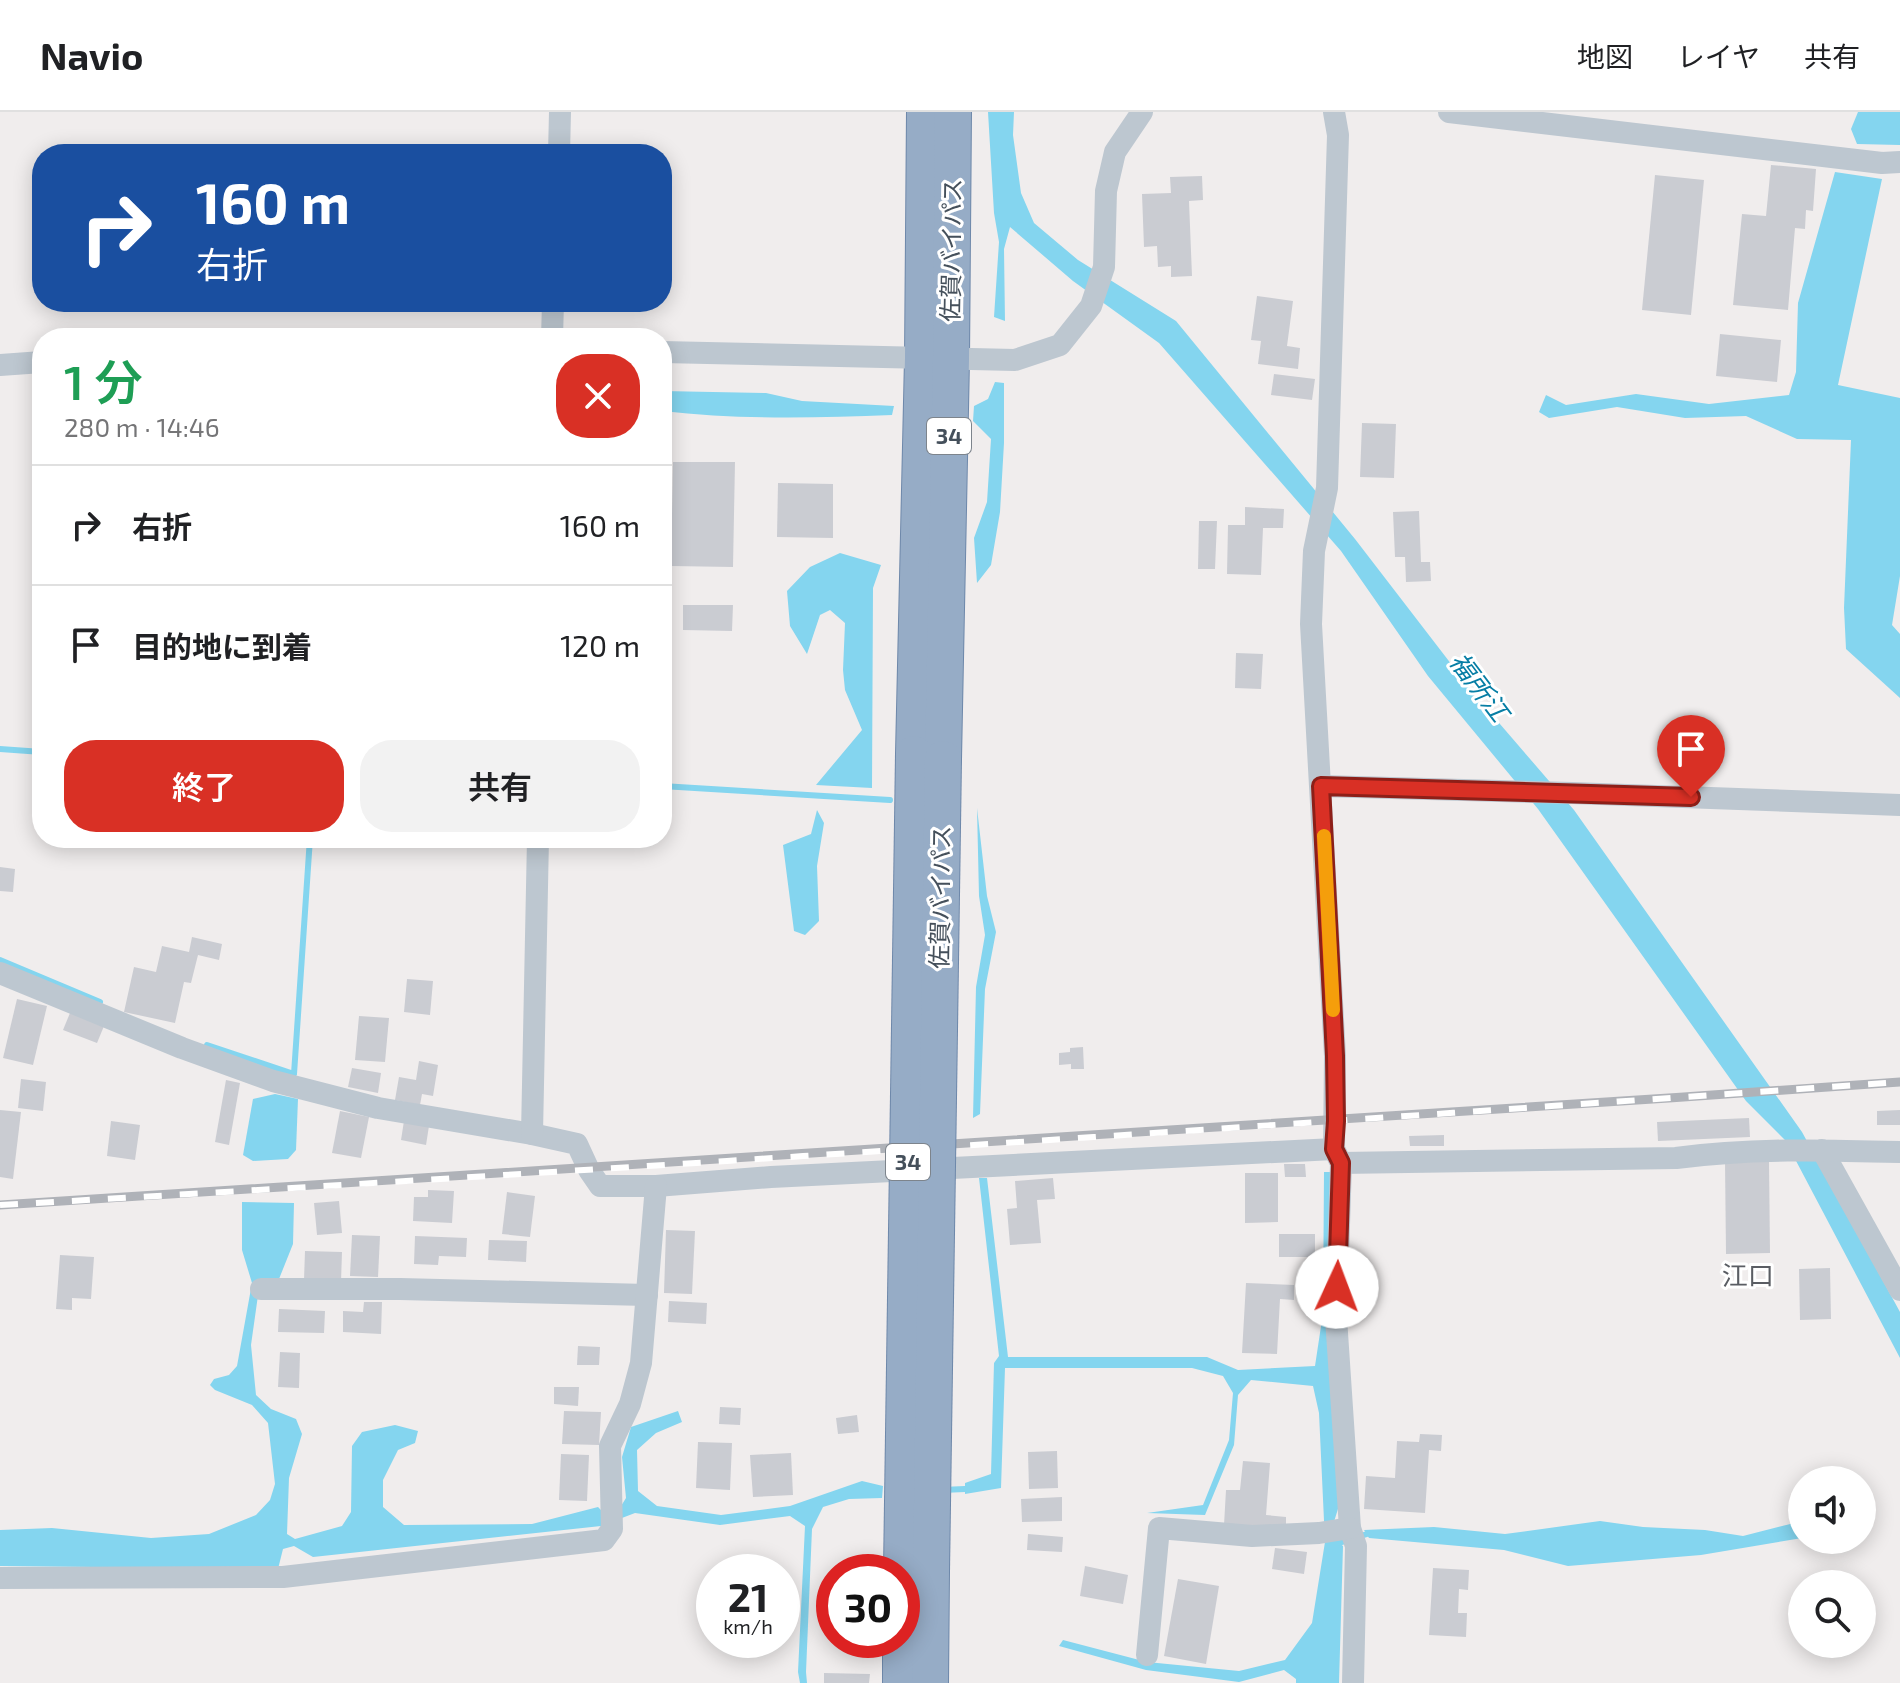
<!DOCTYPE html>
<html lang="ja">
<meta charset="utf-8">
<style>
:root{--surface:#fff;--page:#f2f2f2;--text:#202124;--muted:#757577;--line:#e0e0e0;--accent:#d93025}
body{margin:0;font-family:"Exo 2","Noto Sans JP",sans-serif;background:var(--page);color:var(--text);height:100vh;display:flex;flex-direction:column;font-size:30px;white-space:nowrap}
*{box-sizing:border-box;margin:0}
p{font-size:26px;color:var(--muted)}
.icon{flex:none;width:44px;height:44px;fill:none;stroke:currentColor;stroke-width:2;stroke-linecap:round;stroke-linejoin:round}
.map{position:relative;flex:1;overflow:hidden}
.panel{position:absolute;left:32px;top:216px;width:640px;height:520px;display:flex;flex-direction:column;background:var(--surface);border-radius:32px;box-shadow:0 4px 20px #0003}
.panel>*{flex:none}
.guide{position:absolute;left:32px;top:32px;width:640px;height:168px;border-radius:32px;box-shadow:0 4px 20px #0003;background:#1a4fa0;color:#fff;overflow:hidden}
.controls{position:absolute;left:1788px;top:1354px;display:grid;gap:16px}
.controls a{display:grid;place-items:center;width:88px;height:88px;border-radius:50%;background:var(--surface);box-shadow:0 4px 20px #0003;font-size:40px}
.speed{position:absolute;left:696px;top:1442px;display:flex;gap:16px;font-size:40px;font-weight:700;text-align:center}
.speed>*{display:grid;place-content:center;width:104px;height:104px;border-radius:50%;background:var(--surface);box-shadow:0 4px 20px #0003;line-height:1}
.speed small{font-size:20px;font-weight:400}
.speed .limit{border:12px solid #d22;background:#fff;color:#111}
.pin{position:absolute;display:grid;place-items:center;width:68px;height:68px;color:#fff;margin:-82px -34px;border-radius:50% 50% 50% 0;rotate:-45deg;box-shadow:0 0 8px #0007}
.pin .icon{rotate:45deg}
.me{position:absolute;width:88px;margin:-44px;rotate:2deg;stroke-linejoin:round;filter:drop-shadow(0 0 6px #0008)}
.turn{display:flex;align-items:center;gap:28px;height:168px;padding:0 32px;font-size:36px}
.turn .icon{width:104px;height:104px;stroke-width:2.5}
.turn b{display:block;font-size:56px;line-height:68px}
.round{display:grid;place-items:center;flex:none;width:84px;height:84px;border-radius:32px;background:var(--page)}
.headline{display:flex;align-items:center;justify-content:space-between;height:136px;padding:0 32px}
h1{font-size:48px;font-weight:600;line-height:60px;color:#1e9e55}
.primary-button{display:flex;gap:16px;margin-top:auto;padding:16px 32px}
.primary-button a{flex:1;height:92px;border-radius:32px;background:var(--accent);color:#fff;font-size:32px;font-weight:600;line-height:92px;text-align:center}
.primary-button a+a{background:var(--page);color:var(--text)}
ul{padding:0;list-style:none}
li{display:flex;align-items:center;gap:24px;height:120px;padding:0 32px;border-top:2px solid var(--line)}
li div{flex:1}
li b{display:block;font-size:30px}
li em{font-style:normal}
header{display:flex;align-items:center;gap:48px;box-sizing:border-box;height:112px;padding:0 40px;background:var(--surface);border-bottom:2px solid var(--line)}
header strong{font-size:38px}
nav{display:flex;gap:44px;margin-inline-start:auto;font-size:28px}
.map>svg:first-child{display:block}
</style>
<header>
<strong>Navio</strong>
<nav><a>地図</a><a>レイヤ</a><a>共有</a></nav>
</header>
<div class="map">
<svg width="1900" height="1571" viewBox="0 0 1900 1571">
<rect width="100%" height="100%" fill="#f0eded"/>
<!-- water -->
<g fill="#84d5ef">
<polygon points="988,0 1014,0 1013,23 1021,81 1034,111 1078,148 1176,209 1355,427 1475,583 1574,698 1802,1020 1900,1200 1900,1246 1785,1028 1746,989 1538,697 1428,564 1341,439 1159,231 1073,169 1010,115 1004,137 1005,209 994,205 999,130 994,101"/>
<polygon points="1858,0 1900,0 1900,33 1857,32 1851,17"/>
<polygon points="1835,60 1882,67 1838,273 1900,286 1900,464 1892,513 1900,522 1900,586 1846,537 1844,496 1851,328 1797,327 1746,304 1685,306 1617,295 1549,306 1539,300 1546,283 1566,293 1636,282 1709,292 1789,283 1796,260 1798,191"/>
<polygon points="995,270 1004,271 1004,331 1000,400 991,453 977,471 974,426 987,390 991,327 973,309 974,294 988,287"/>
<path d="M662,279L766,281L802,289L894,294L892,303C815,306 739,308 662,299Z"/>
<polygon points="840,441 881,453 873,476 872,676 816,673 862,618 845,578 843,558 845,511 830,498 820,503 807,542 790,514 787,479 810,455"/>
<polygon points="977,696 987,784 996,820 985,877 980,1002 973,1006 976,875 985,823 979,784"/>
<polygon points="817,698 824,711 817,754 819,809 805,823 794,819 783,733 811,722"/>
<polygon points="275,982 298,987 296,1038 288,1047 253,1049 243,1043 253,987"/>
<polygon points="1324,1060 1332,1060 1341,1387 1333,1413 1334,1427 1343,1434 1339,1571 1296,1571 1296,1567 1284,1558 1239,1570 1146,1558 1059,1534 1063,1528 1147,1550 1239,1559 1285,1548 1312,1511 1325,1430 1319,1301 1313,1274 1251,1268 1238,1283 1234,1333 1205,1403 1147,1401 1203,1393 1229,1328 1233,1281 1223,1264 1192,1256 1005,1256 1001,1376 965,1382 965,1371 991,1362 994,1251 999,1244 979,1066 987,1066 1008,1245 1207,1245 1238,1258 1315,1254 1323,1201"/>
<polygon points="242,1090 294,1091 293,1132 279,1167 260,1169 251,1233 256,1283 271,1297 296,1307 302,1322 289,1366 287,1422 295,1427 342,1414 351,1400 352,1334 362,1320 395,1313 418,1319 415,1331 398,1338 383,1368 383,1395 404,1413 532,1412 598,1395 603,1400 618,1399 626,1386 622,1345 631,1315 678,1299 682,1310 656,1321 637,1338 638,1379 657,1394 721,1403 790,1394 862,1369 883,1374 882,1386 849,1387 823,1395 812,1417 806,1560 807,1571 800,1571 798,1560 805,1414 790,1404 720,1413 635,1401 601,1414 313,1445 294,1434 283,1437 278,1457 0,1454 0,1418 52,1416 151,1426 209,1422 256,1403 270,1388 275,1372 268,1311 252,1293 215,1278 210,1273 214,1267 229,1263 237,1254 252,1171 242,1138"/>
<polygon points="1600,1409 1643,1415 1705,1418 1743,1424 1802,1409 1802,1426 1701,1443 1568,1454 1504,1438 1369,1426 1364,1418 1434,1415 1505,1422"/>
</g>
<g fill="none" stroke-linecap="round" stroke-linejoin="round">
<!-- stream -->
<g stroke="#84d5ef" stroke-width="6">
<polyline points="0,637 42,640"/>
<polyline points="662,674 890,688"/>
<polyline points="0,848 100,890"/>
<polyline points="207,933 294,962 310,726"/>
<polyline points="942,1378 965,1377"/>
<polyline points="1339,1431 1367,1422"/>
</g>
</g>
<!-- building -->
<g fill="#caccd2">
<polygon points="1771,53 1816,57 1813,99 1806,98 1805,117 1795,116 1788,198 1733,193 1742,102 1766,104"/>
<polygon points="1655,63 1704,68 1691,203 1642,198"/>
<polygon points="1202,64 1203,88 1189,89 1192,164 1171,165 1171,154 1158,155 1157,134 1144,135 1142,82 1171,81 1170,65"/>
<polygon points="1257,184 1293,189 1287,234 1300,236 1298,257 1258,252 1261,229 1251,228"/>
<polygon points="1720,222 1781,228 1777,270 1716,264"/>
<polygon points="1274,262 1315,267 1312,288 1271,283"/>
<polygon points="1362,311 1396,312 1394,366 1360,365"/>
<polygon points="673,350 735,350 733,455 671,454"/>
<polygon points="778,371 833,372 833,426 777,425"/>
<polygon points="1245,395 1284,397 1283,416 1263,416 1261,463 1227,462 1228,413 1245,413"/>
<polygon points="1419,399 1421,450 1430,450 1431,469 1406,470 1405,445 1395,445 1393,400"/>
<polygon points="1199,409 1217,409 1215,457 1198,457"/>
<polygon points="683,493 733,493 732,519 683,518"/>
<polygon points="1236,541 1263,542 1261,577 1235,576"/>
<polygon points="0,755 15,757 13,780 0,779"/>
<polygon points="192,825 222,832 219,848 198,843 191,871 184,870 175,911 124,900 134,855 156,860 162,834 189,840"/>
<polygon points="407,867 433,869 430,903 404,900"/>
<polygon points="17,887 47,894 33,953 3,946"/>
<polygon points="70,901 104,914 97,931 63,918"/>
<polygon points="359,904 389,906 385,950 355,948"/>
<polygon points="1083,935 1084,957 1071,957 1071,952 1059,953 1059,941 1070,940 1070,936"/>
<polygon points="419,949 438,953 433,984 422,982 420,993 395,988 399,965 416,968"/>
<polygon points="352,956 381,961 378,981 348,975"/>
<polygon points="21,967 46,970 43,999 18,996"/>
<polygon points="226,968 240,971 229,1033 215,1030"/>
<polygon points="0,998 21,1000 13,1067 0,1065"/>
<polygon points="1900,998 1900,1013 1877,1013 1877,999"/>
<polygon points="340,999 369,1005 361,1046 332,1041"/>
<polygon points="1749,1006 1750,1025 1658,1029 1657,1010"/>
<polygon points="111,1009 140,1013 135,1048 107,1044"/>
<polygon points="404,1009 429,1014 426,1033 401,1028"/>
<polygon points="1444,1023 1444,1034 1410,1034 1409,1024"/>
<polygon points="1769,1049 1770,1141 1726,1142 1725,1050"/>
<polygon points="1284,1052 1305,1052 1306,1065 1285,1065"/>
<polygon points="1245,1061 1278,1061 1278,1110 1245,1111"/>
<polygon points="1053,1066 1055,1087 1037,1088 1041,1131 1010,1133 1007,1097 1017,1096 1015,1069"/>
<polygon points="428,1078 454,1079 452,1111 413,1109 414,1085 428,1085"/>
<polygon points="507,1080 535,1084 530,1125 502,1122"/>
<polygon points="339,1089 342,1121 317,1123 314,1091"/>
<polygon points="666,1118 695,1119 692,1182 664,1181"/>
<rect x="1279" y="1122" width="36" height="23"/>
<polygon points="352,1123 380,1124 378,1165 350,1164"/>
<polygon points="415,1124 467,1126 466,1145 439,1144 438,1153 414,1152"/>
<polygon points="489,1128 527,1129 526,1150 488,1148"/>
<polygon points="305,1139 342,1140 341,1170 304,1168"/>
<polygon points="60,1143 94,1145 91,1187 72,1186 72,1198 56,1197"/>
<polygon points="1830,1156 1831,1207 1800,1208 1799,1157"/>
<polygon points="1246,1171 1294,1173 1294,1188 1280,1187 1277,1242 1242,1241"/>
<polygon points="669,1189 707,1191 706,1212 668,1210"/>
<polygon points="364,1190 382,1190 381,1222 343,1220 343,1199 363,1200"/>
<polygon points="279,1197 325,1199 324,1221 278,1220"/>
<polygon points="578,1234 600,1235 599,1253 577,1253"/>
<polygon points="280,1240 300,1241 299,1276 278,1275"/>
<polygon points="554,1275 579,1275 578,1294 554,1292"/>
<polygon points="720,1295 741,1296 740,1313 719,1312"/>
<polygon points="564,1299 601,1300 599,1333 562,1332"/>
<polygon points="857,1303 859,1320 838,1322 836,1306"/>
<polygon points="1420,1322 1442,1323 1441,1339 1429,1338 1425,1401 1364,1397 1366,1364 1395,1366 1397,1329 1419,1330"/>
<polygon points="698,1330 732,1331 730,1378 696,1376"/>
<polygon points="1057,1339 1058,1376 1029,1377 1028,1340"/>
<polygon points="791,1341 793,1383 753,1385 750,1343"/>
<polygon points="561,1342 589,1343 587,1389 559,1388"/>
<polygon points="1243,1349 1270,1351 1266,1403 1286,1405 1286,1417 1224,1413 1226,1378 1240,1378"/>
<polygon points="1062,1385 1062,1409 1022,1410 1021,1387"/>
<polygon points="1028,1422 1063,1425 1062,1440 1027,1438"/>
<polygon points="1275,1436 1307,1440 1304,1462 1272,1457"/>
<polygon points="1085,1454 1128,1463 1123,1492 1080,1484"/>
<polygon points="1433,1456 1469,1458 1468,1478 1459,1477 1458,1501 1467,1501 1466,1525 1429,1523"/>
<polygon points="1178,1467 1219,1474 1206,1552 1164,1544"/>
<polygon points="823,1496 834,1496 834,1518 822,1517"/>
<polygon points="824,1561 870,1562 869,1571 824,1571"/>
</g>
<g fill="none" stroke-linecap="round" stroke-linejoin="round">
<defs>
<g id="trunk">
<polyline points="914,642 923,246 925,0"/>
<polyline points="943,647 951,247 953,0"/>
<polyline points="901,1571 901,1528"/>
<polyline points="930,1571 931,1460"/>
</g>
</defs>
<!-- trunk casing -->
<use href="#trunk" stroke="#6e88aa" stroke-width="38"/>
<!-- minor -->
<g stroke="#bdc7d0" stroke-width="22">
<polyline points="1334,0 1338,23 1327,376 1314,439 1311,512 1335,944 1334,1037 1341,1051 1336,1206 1350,1416 1356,1434 1353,1571"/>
<polyline points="1449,0 1882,51 1900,50"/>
<polyline points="559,42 560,0"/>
<polyline points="552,226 553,190"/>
<polyline points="662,240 1015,248 1060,233 1091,194 1104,155 1106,79 1115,40 1142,0"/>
<polyline points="0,253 42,250"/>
<polyline points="1321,674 1572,681 1900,693"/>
<polyline points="0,861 182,936 273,969 378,996 532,1022 577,1032 589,1058 600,1074 656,1074 771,1065 1334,1037"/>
<polyline points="532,1022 538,726"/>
<polyline points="1822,1038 1900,1178"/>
<path d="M1341,1051L1676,1046C1750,1036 1825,1038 1900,1040"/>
<polyline points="261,1177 400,1177 647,1183"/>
<polyline points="0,1466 283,1465 604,1428 612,1417 610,1334 630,1292 641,1251 656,1074"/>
<polyline points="1147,1543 1159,1416 1252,1424 1319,1421 1350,1416"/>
</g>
<!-- trunk -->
<use href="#trunk" stroke="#96acc6" stroke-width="36"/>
<defs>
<path id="rail" d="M0,1093C634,1057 1267,1014 1900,970"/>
</defs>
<!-- rail casing -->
<use href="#rail" stroke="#afb2b8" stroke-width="9"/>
<!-- rail -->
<use href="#rail" stroke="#fff" stroke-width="6" stroke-dasharray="18" stroke-linecap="butt"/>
<defs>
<g id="trunk-bridge">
<polyline points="902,1458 914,642"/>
<polyline points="931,1460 943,647"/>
</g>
</defs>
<!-- trunk-bridge casing -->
<use href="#trunk-bridge" stroke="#6e88aa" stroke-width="38" stroke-linecap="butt"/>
<!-- trunk-bridge -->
<use href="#trunk-bridge" stroke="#96acc6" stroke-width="36"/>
</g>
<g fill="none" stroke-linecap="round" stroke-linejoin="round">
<defs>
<polyline id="route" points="1337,1175 1341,1051 1334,1037 1336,1009 1335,944 1321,674 1691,685"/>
</defs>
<!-- route casing -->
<use href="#route" stroke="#8d1f18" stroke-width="20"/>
<!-- route -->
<use href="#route" stroke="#d93025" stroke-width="14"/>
<!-- slow -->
<polyline stroke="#f59e0b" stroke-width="14" points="1324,724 1333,898"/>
</g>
<g text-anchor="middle" stroke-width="6" stroke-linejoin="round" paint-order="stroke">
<!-- shield labels -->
<g fill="#fff" stroke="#7d848c" stroke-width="2">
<rect x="927" y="306" width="44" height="36" rx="6"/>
<rect x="886" y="1032" width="44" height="36" rx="6"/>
</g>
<g font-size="22" font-weight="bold" fill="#45505b">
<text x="949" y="332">34</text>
<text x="908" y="1058">34</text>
</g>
<!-- street labels -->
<g font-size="24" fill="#45505b" stroke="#fff">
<text transform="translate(952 138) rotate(-89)" y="8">佐賀バイパス</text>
<text transform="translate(941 785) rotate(-89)" y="8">佐賀バイパス</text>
</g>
<!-- water labels -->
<g font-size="26" font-style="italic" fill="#077ea5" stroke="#fff">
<text transform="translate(1479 575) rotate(53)" y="9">福所江</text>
</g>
<!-- neighbourhood labels -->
<g font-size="26" fill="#5a5d63" stroke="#fff">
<text x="1748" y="1173">江口</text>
</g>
</g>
</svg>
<div class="controls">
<a><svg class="icon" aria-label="sound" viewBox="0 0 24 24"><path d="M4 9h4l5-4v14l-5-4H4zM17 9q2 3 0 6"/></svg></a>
<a><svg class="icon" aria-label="search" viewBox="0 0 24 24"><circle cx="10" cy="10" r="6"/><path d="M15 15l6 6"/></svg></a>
</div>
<div class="speed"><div>21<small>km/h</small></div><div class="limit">30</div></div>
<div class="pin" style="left:1691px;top:685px;background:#d93025"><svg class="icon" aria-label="arrive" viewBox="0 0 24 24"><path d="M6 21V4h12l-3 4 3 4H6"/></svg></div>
<svg class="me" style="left:1337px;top:1175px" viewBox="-20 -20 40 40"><circle r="19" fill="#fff"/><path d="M0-13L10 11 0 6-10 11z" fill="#d93025"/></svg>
<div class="guide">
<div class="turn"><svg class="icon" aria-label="right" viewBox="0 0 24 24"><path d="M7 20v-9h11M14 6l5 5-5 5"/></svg><div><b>160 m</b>右折</div></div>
</div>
<section class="panel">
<div class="headline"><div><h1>1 分</h1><p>280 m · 14:46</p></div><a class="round" style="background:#d93025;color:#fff"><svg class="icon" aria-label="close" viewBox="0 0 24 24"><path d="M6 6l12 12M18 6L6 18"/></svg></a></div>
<ul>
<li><svg class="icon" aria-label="right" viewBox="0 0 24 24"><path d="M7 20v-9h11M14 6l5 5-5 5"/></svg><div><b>右折</b></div><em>160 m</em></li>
<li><svg class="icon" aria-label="arrive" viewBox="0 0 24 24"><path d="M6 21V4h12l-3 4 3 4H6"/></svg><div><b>目的地に到着</b></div><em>120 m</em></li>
</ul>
<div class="primary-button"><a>終了</a><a>共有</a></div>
</section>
</div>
